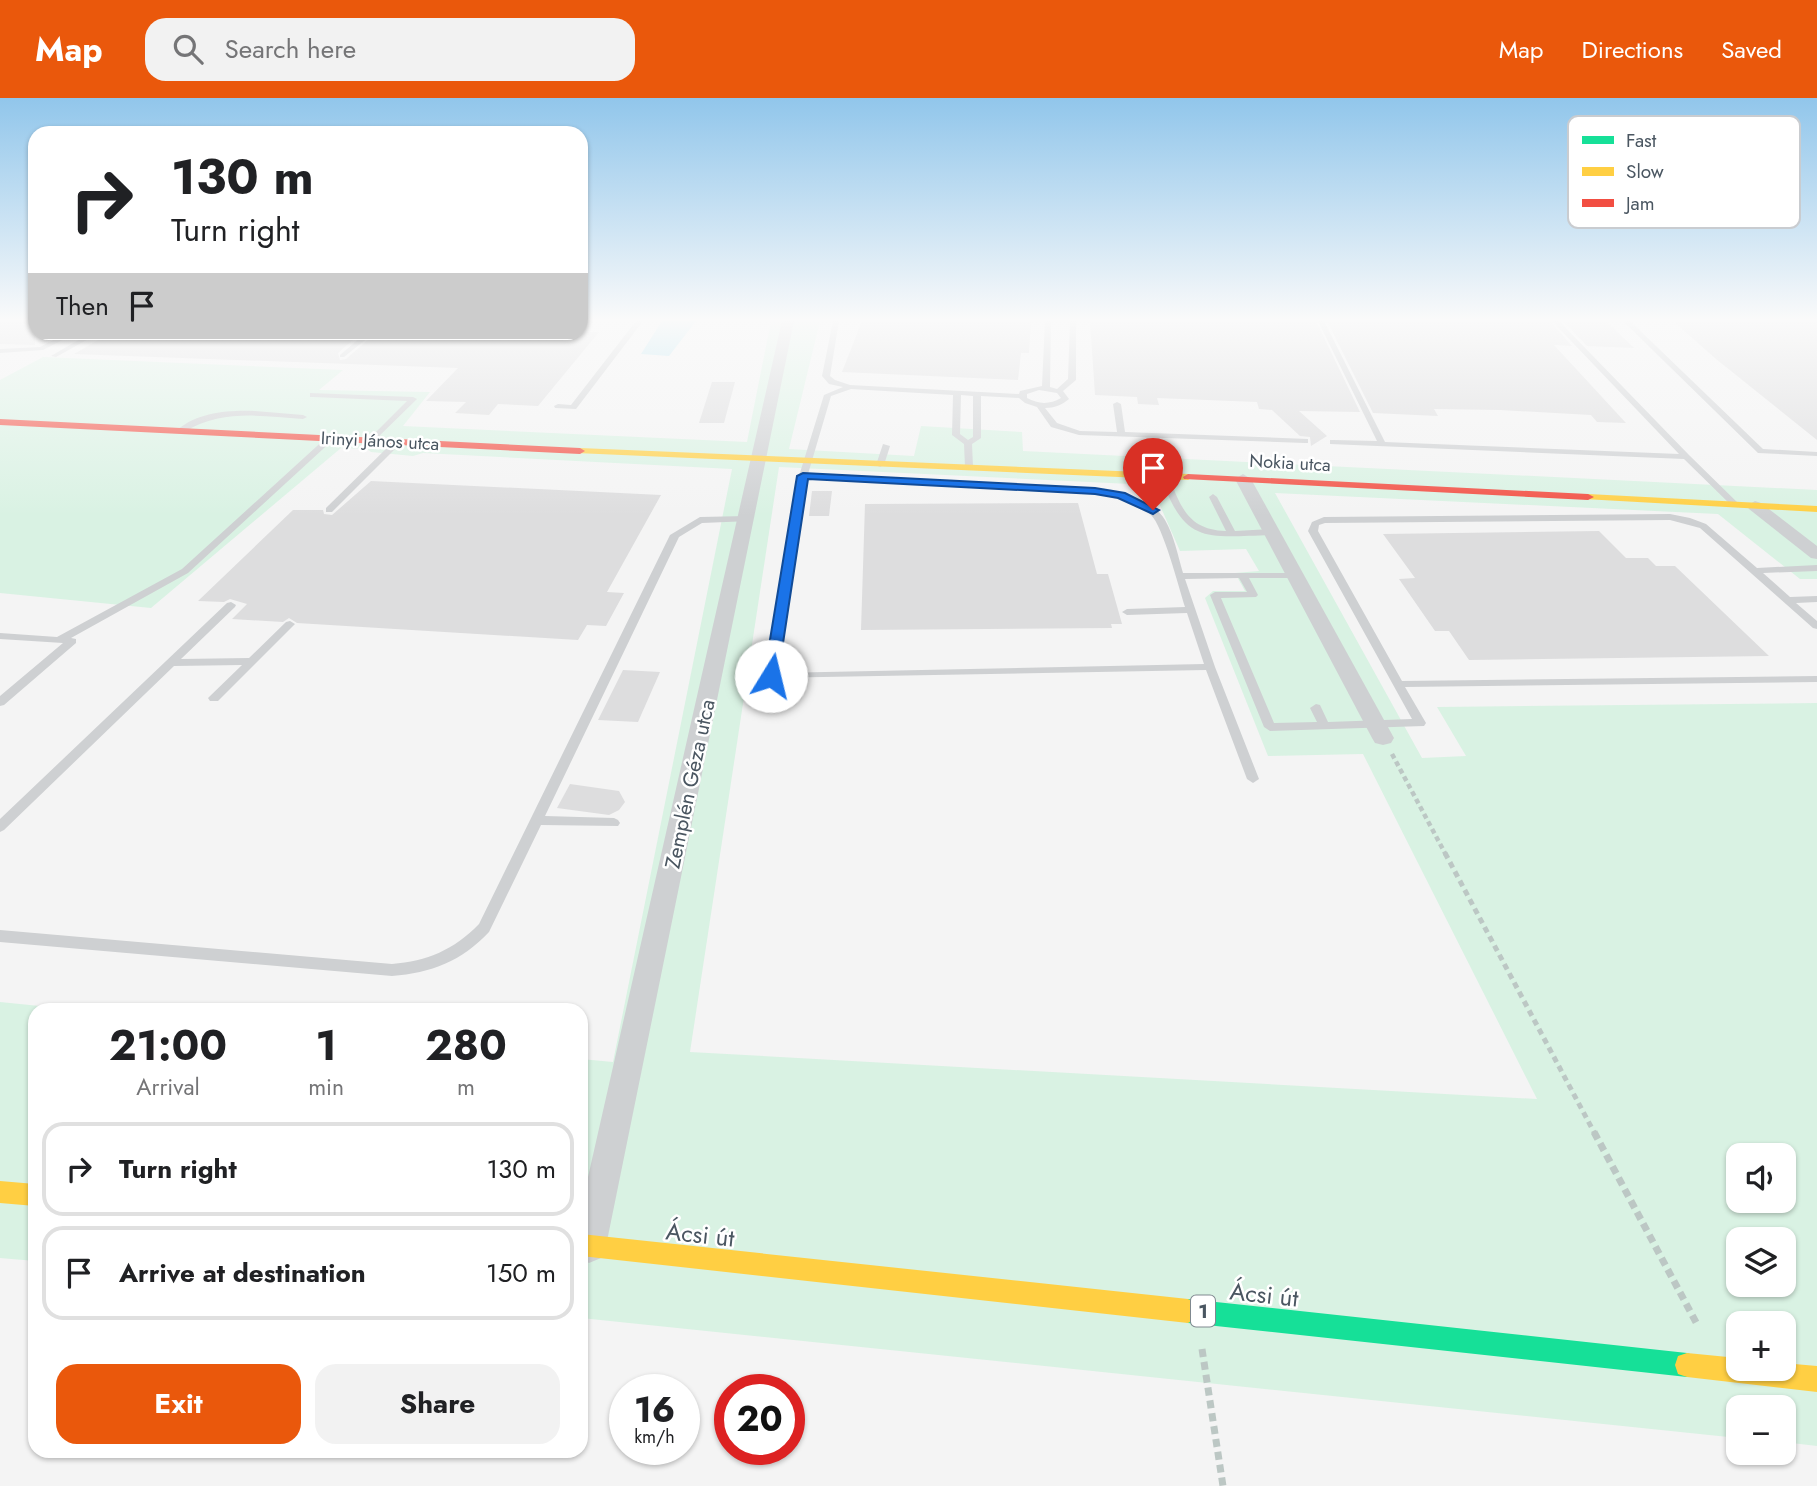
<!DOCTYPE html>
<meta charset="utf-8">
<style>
:root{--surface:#fff;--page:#f2f2f2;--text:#202124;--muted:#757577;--line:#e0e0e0;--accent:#ea580c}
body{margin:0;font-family:Jost,sans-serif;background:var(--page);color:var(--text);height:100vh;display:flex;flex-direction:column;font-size:26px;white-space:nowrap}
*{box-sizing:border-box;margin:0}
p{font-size:23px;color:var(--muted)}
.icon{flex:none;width:38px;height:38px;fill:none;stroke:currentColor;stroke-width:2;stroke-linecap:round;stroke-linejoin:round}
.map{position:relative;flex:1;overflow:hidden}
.panel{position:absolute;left:28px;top:905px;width:560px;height:455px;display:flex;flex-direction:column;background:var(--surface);border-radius:21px;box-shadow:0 2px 5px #0004}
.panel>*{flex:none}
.banner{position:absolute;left:28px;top:28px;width:560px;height:214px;border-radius:21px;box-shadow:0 2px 5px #0004;background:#fff;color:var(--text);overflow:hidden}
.buttons{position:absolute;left:1726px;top:1045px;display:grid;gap:14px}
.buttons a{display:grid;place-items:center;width:70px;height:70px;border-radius:14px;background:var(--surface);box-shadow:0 2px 5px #0004;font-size:35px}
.speed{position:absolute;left:609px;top:1276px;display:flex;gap:14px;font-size:35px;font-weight:700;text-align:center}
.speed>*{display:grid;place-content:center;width:91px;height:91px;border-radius:50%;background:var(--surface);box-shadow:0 2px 5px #0004;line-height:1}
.speed small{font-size:18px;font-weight:400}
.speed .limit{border:10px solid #d22;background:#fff;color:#111}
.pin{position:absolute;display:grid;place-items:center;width:60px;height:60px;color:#fff;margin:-72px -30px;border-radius:50% 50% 50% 0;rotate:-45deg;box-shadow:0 0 7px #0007}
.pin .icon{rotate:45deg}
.me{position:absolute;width:77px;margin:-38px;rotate:9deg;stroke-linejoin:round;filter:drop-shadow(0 0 5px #0008)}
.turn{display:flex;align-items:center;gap:24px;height:147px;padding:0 28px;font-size:32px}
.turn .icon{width:91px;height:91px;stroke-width:2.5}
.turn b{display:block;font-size:49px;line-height:60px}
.then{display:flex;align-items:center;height:66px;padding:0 28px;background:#0003;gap:14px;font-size:26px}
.eta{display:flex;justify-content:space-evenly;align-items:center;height:119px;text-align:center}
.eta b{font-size:42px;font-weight:700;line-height:49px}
.cta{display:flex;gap:14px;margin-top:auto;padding:14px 28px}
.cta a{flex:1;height:80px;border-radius:21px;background:var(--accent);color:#fff;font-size:28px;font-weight:700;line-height:80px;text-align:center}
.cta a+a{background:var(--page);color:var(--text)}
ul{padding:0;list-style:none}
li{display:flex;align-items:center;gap:21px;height:94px;margin:0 14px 10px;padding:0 14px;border:4px solid var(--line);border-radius:21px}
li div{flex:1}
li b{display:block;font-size:26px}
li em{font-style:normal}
header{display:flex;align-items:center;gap:42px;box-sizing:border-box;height:98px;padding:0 35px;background:var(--accent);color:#fff}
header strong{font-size:33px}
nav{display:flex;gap:38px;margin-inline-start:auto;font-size:24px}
.search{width:490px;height:63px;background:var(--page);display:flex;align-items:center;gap:18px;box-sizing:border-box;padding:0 24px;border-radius:21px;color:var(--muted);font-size:26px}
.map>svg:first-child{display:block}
</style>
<header>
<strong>Map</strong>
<div class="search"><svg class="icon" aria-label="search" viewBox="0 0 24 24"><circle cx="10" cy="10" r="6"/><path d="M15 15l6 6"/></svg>Search here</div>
<nav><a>Map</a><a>Directions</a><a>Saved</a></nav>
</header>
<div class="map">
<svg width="1817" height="1388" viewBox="0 0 1817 1388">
<rect width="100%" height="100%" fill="#f4f4f4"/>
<!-- green -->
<g fill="#d9f2e3" fill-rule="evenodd">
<path d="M771,223H820L789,351L914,358L921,328L1022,334L1023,353L1817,392V481H1800L1718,416L1275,395L1422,660L1466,658L1437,609L1817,605V1348L1783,1344V1309H1738V1340L581,1220V961L613,964L732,371L423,355L413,358L371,354L367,351L341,350L151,510L0,495V282L43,259L343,272L319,292L430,294L403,328L747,344ZM779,369L1151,387L1180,453L1246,451L1259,473L1235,475L1245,493H1213L1205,500L1268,658L1363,656L1537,1001L690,954ZM1738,1057H1783V1102H1738ZM1738,1141H1783V1186H1738ZM1738,1225H1783V1270H1738Z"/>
<polygon points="0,904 79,912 35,912 35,1163 0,1160"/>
</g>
<!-- water -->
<polygon fill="#aee2f0" points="662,223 696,223 669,258 641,256"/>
<!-- building -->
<g fill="#ddddde">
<polygon points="0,223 35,223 35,247 0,246"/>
<polygon points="862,223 1031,223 1029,255 1021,255 1018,282 842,274"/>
<polygon points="1090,223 1316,223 1360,314 1299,313 1327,338 1311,348 1310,339 1300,338 1272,312 1259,311 1257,304 1157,300 1159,307 1138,306 1137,299 1095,297"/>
<polygon points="1327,223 1550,223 1572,248 1554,247 1626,325 1597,324 1591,317 1500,312 1434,311 1438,318 1373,315"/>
<polygon points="1563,223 1606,223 1634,250 1587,248"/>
<polygon points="1673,223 1817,223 1817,342 1716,261"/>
<polygon points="112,234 362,234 338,255 340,262 346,261 377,234 599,234 538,308 498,306 489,317 455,315 466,304 426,303 458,270 74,256"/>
<polygon points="712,284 735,284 724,325 699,325"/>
<polygon points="371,383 661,397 607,494 624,495 606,528 587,527 578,542 297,525 289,520 283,524 232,521 247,506 230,501 224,504 198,503 293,412 323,412 324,416 332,417"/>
<polygon points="812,393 832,393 829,418 809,418"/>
<polygon points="1078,405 1097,476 1108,476 1122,526 1111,526 1112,530 861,532 865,406"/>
<polygon points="1599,433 1626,460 1648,460 1656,468 1675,468 1769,558 1469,562 1449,533 1435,533 1399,481 1415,480 1383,436"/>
<polygon points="623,572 660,574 638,624 598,622"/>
<polygon points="570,686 619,693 625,704 619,712 609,717 557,710"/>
</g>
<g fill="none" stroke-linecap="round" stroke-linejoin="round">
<!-- path-far2 -->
<polyline stroke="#bcc7c4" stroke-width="4.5" stroke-dasharray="5 3.5" stroke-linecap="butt" points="1392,656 1446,757"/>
<!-- path-far1 -->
<polyline stroke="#bcc7c4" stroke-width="5" stroke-dasharray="6 4.5" stroke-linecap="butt" points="1445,755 1595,1036"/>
<!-- path -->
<g stroke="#bcc7c4" stroke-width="7" stroke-dasharray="8 5" stroke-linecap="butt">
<polyline points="1594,1034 1698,1228"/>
<polyline points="1202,1251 1223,1388"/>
</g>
<!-- lane -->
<g fill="#ced0d2" fill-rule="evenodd">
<polygon points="636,223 643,223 576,311 555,310 554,308 558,306 571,307"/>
<path d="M833,223H839L830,278L835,282L850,287L1019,296L1020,293L1042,288L1045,223H1051L1050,289L1057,291L1068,281L1070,223H1076V282L1063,293L1069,301C1062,307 1054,310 1045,310L1057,325L1080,333L1117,334L1113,306L1117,304L1121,306L1125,334L1308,341V345H1305L1079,337L1051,329L1037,309L1025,305L1019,300L981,298V340L972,346L973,369L969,371L965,369L964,346L952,337L953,297L851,291L831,298L808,376L1095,390C1119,394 1151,399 1165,422C1174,437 1178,458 1183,475H1298V479L1295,480H1249L1258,497L1256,499L1221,500L1274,625L1317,624L1310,610L1316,606L1320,607L1328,624L1412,621L1308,433L1312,424L1324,419L1670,416L1690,420L1706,426L1757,470L1817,467V473L1763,475L1790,499L1817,498V504L1796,505L1817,523V531L1813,530L1700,430L1670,422L1325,425L1319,427L1318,433L1402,583L1817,578V584L1405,589L1426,625L1424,628L1270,633L1264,629L1210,497L1215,494H1247L1239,480L1185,481L1215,569L1259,681L1253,685L1247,681L1206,572L767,580L766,578L799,378L824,297L843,289L829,286L822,278ZM1039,292L1057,295L1061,300C1049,307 1038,306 1027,300V296ZM961,297L973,298V339L968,342L960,336ZM807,381L1095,396C1115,399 1136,402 1151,417C1163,428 1179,490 1185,509L1127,511L1122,514L1127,517L1187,515L1204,566L777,575Z"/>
<polygon points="1318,223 1324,223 1385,344 1679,356 1552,223 1559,223 1689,357 1740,407 1733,409 1684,361 1330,346 1330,342 1333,342 1377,343"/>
<polygon points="1623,223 1630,223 1763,351 1817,354 1817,358 1758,355"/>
<polygon points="69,234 78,234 43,252 0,255 0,251 40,249"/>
<polygon points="92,234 101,234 56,259 51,258"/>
<polygon points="367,234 375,234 344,259 340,259 340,257"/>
<polygon points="310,295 413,299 417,301 373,344 370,344 370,340 407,303 313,299 310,299"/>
<path d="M255,313L303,317L307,319L303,321C260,318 223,311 184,334L177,332C199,314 228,312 255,313Z"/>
<polygon points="328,338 335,340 188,475 71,540 76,541 76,545 4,607 0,608 0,598 63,545 0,541 0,535 57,539 182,471"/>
<polygon points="395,342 402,344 332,414 326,414 326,410"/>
<polygon points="883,346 890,348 884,367 880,369 876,367"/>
<path d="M1162,377L1169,379C1181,410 1189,432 1226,433L1209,399L1213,396L1217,399L1235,433L1271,431L1276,434L1271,437C1206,439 1185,447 1161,379Z"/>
<path d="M747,418L750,419V423L702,425L679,439L545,718L614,720L618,722L620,725L618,728L541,727L489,834C462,863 431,875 392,878L0,844V832L392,866C427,863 454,852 479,826L670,437L700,419Z"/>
<polygon points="231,504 236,507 235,509 181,561 249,560 286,524 290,523 295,526 218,603 210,603 208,600 242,567 174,568 4,732 0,734 0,721 227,505"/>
</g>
<!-- street -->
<g fill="#ced0d2" fill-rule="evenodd">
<polygon points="782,223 794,223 606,1148 601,1160 589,1165 581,1161 581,1110"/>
<polygon points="1243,376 1251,381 1394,640 1391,645 1383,647 1375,645 1372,640 1235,381"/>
<polygon points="1755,403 1761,405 1817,448 1817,461 1811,460 1749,411 1747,408"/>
</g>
<!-- fast -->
<polygon fill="#16e098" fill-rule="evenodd" points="1188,1201 1687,1255 1696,1258 1699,1267 1696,1276 1687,1279 1188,1225 1180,1221 1176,1213 1180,1205"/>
<!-- slow -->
<g fill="#ffcf43" fill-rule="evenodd">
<polygon points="580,350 1188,376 1193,379 1188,382 576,355 575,353"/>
<polygon points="1588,396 1817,408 1817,414 1584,401 1584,397"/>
<polygon points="0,1083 35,1086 35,1108 0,1105"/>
<polygon points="581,1136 1188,1201 1196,1205 1200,1213 1196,1221 1188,1225 581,1158"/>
<polygon points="1687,1255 1738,1260 1738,1270 1783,1270 1783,1265 1817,1268 1817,1294 1687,1279 1678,1276 1675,1267 1678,1258"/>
</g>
<!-- jam -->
<g fill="#f24e42" fill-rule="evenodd">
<polygon points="0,321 580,350 585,353 580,356 0,327"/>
<polygon points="1188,376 1588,396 1594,399 1588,402 1184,381 1183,379"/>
</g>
</g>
<!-- sky -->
<linearGradient id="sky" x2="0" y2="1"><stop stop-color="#91c6eb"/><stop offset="0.53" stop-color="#fafafa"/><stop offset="1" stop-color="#fafafa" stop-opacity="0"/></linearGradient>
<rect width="1817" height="418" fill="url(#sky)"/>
<!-- route -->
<polygon fill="#1a73e8" stroke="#114b97" stroke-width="2" points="803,375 1095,390 1125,395 1159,412 1153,416 1118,400 1095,396 808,381 778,578 771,582 764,578 797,378"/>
<g text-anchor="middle" stroke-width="5" stroke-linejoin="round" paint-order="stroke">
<!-- far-street labels -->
<g font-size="18" fill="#4a5661" stroke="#fff">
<text transform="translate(380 343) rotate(3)" y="6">Irinyi János utca</text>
<text transform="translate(1290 365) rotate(3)" y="6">Nokia utca</text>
</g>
<!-- shield labels -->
<rect fill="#fff" stroke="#808990" stroke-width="2" x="1191" y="1197.5" width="24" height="31" rx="5"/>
<g font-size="19" font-weight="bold" fill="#4a5661">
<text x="1203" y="1220">1</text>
</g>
<!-- street labels -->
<g font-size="21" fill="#4a5661" stroke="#fff">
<text transform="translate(690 686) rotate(-78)" y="7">Zemplén Géza utca</text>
</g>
<!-- near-street labels -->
<g font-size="24" fill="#4a5661" stroke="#fff">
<text transform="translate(700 1137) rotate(6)" y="8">Ácsi út</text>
<text transform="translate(1264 1197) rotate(6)" y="8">Ácsi út</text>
</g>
</g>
<!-- legend -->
<rect x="1568" y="18" width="232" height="112" rx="10" fill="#fff" stroke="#c9ccd0" stroke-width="2"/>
<rect x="1582" y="38" width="32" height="8" fill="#16e098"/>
<rect x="1582" y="69" width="32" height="9" fill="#ffcf43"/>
<rect x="1582" y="101" width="32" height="8" fill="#f24e42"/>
<g font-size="19" fill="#4a5661">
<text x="1626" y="49">Fast</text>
<text x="1626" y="80">Slow</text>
<text x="1626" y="112">Jam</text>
</g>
</svg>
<div class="buttons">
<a><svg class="icon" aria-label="sound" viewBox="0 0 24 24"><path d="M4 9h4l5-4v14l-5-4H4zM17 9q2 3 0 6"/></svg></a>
<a><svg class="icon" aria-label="layers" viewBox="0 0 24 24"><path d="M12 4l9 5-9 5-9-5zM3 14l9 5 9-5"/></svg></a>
<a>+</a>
<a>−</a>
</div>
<div class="speed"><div>16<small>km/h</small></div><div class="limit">20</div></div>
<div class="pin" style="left:1153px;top:412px;background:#d93025"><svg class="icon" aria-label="arrive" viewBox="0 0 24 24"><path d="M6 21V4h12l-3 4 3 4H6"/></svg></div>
<svg class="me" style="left:771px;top:578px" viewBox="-20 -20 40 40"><circle r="19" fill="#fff"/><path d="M0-13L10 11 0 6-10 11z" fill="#1a73e8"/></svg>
<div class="banner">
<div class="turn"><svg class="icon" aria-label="right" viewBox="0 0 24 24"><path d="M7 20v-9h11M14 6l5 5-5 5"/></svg><div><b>130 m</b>Turn right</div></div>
<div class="then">Then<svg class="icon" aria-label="arrive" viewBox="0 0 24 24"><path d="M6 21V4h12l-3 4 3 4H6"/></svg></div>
</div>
<section class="panel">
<div class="eta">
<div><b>21:00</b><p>Arrival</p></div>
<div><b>1</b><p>min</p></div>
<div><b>280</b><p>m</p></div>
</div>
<ul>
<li><svg class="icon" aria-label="right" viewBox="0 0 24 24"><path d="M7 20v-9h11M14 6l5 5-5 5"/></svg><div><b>Turn right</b></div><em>130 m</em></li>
<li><svg class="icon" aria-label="arrive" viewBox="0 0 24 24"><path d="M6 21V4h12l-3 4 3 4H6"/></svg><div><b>Arrive at destination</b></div><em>150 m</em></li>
</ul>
<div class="cta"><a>Exit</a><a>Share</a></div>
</section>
</div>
